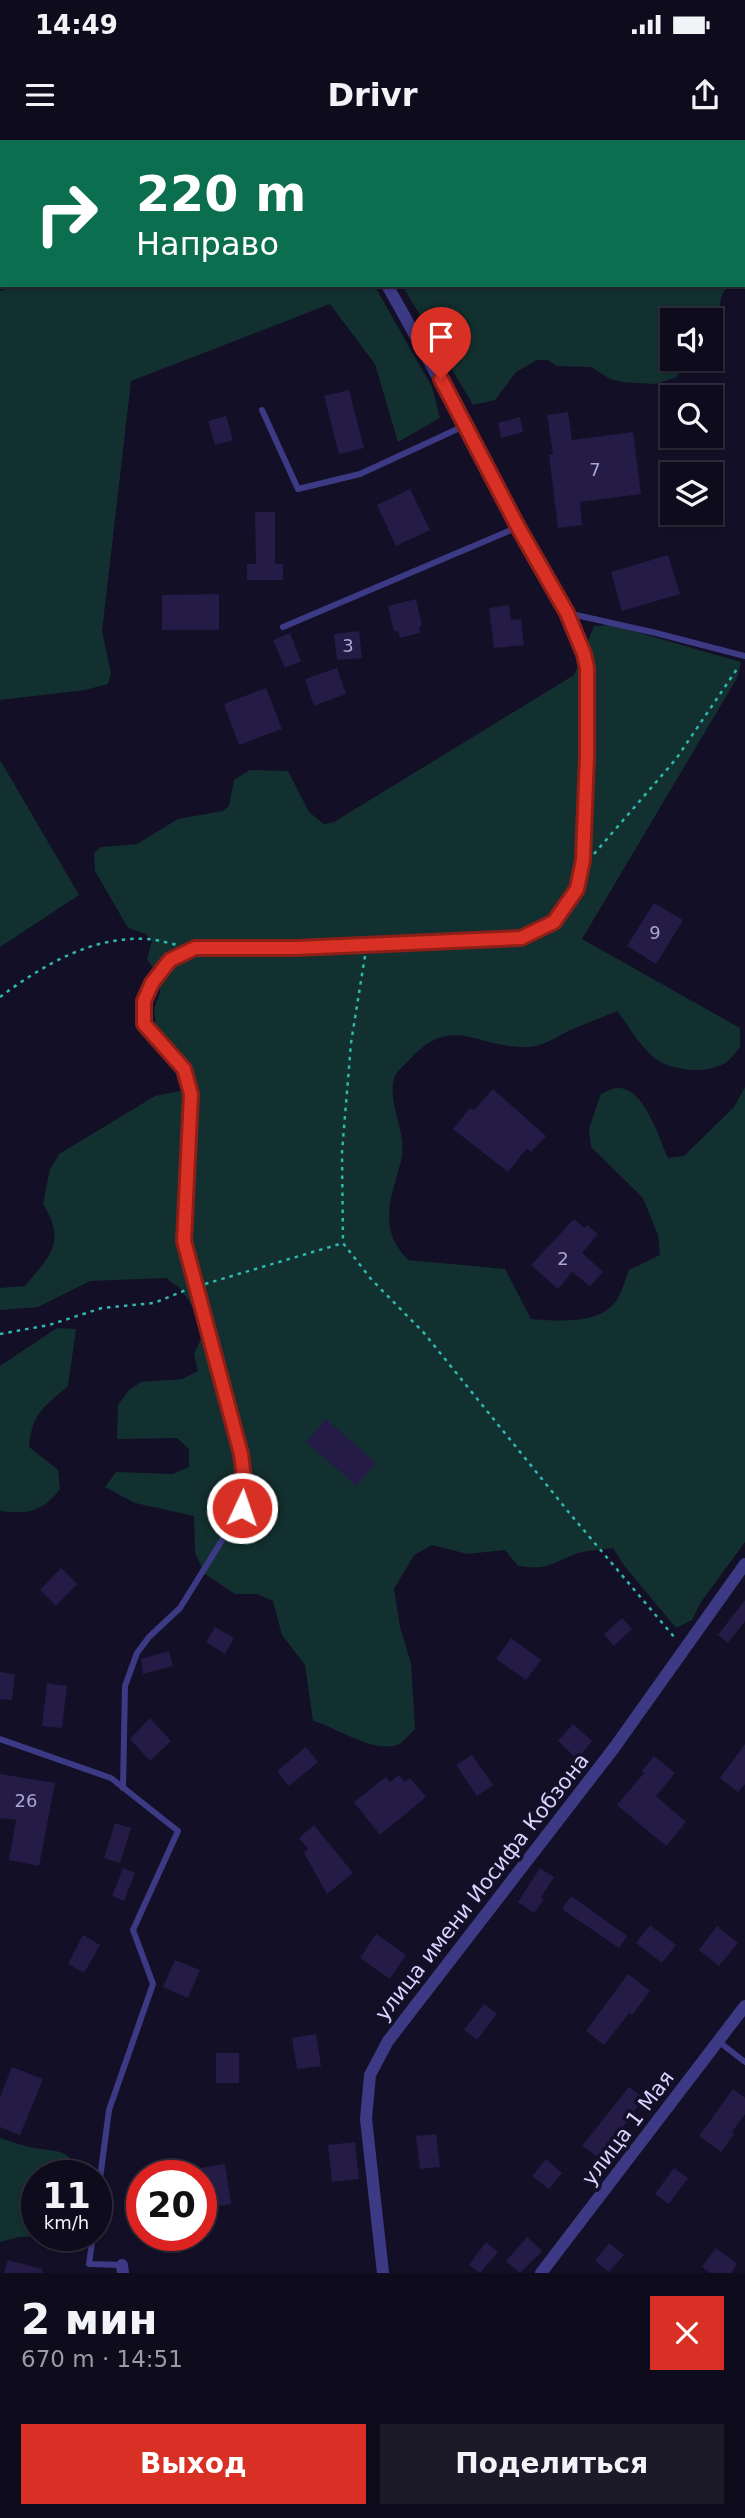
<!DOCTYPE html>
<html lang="ru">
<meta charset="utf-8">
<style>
:root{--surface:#0e0b1c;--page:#1c1929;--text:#f1f3f6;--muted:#9b9ba3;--line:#2e2b3b;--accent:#d93025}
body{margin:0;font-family:"DejaVu Sans",sans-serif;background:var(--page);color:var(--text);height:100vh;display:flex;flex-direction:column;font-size:26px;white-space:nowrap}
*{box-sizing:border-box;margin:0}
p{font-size:23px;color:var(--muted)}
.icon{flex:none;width:38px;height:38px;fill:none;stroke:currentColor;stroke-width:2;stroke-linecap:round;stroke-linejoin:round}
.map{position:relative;height:2133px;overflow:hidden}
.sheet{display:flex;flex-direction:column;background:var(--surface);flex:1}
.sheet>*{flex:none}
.top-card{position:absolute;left:0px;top:0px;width:746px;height:147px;box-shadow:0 2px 5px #0004,0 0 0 2px var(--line);background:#0b6e4f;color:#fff;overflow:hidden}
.buttons{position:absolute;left:660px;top:168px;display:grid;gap:14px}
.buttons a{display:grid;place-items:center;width:63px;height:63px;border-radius:0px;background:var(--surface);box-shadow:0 2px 5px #0004,0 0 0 2px var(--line);font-size:35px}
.speed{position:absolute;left:21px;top:2020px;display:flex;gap:14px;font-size:35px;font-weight:700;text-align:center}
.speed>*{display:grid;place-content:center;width:91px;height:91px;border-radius:50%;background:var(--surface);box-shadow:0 2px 5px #0004,0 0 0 2px var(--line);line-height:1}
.speed small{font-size:18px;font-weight:400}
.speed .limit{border:10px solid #d22;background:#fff;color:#111}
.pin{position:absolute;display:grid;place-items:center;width:60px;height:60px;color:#fff;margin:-72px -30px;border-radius:50% 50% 50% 0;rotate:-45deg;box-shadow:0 0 7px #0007}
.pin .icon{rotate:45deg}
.me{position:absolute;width:77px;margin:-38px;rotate:3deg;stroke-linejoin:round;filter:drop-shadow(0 0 5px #0008)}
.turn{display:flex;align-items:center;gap:24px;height:147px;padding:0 21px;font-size:32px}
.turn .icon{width:91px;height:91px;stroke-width:2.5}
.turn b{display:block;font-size:49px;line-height:60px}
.round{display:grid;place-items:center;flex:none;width:74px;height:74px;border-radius:0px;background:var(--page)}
.head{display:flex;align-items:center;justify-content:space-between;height:119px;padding:0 21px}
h1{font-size:42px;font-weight:600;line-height:52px}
.cta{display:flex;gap:14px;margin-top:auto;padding:14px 21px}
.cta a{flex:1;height:80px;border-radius:0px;background:var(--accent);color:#fff;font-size:28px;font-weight:600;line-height:80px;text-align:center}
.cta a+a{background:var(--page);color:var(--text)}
.status{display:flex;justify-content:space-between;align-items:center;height:49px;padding:0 35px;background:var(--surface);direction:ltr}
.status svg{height:19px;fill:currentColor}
header{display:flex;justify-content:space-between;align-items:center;height:91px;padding:0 21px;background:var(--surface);font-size:32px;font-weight:600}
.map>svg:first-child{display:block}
</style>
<div class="status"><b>14:49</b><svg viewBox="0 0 49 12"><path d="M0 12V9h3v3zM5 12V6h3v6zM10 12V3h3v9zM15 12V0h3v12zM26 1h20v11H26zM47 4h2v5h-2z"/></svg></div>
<header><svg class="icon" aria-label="menu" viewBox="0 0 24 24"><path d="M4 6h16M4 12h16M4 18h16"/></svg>Drivr<svg class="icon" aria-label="share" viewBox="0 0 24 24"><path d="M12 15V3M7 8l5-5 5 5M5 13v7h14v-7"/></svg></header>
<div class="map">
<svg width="745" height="2133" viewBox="0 0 745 2133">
<rect width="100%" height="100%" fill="#130f26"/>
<!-- green -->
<g fill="#12302f">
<polygon points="351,0 745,0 745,132 744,2 349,2"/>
<polygon points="14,145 374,145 432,247 440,278 398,302 375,224 330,164 131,241 102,491 111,533 108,544 85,550 0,560 0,151"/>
<path d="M402,145H729C717,157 720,171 721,187L711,196L710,180H672V219H687L677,237L655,244L622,242L610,239L591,227L557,226L548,220H537L516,232L495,260L473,265Z"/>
<path d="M612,485L741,522L737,538L582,799L740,888V907C737,911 733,916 729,920C710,936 669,932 651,915C638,903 628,885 617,871C601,878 584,884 568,891C555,898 544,906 529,907C477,909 454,873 411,918C406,924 396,931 394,938C387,966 408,991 401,1021C391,1059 377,1088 408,1120L505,1129L531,1179C556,1181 600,1185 616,1161C622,1152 625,1140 629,1130L660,1115L658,1095L643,1058L591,1007L589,988L601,954C606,952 612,948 617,948C644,946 659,998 668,1018L684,1016L734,967L745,947V1402L701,1462L692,1480L676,1488L623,1424L613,1408C600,1410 585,1410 573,1415C549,1425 546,1430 518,1426L505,1410L467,1414L432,1405L414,1415L394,1449L400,1487L411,1523L415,1589C410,1593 404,1602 399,1604C374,1615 337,1587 313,1581L305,1525L282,1495L273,1461L257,1454H235L205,1434L195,1413L194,1376L135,1363L105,1347L116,1332L173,1334L189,1327V1309L177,1298L117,1299L118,1265L128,1251L141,1242L182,1239L198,1231L194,1214L202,1197L200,1178L181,1149L166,1138L90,1141L38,1167L0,1170V1148L25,1146C50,1115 67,1103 43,1064L50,1029L59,1014L155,956L195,948L189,922L156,887L154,869L160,852L157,834L147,819L152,801L146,794L128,788L95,731L94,713L101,707L137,704L178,679L223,671L229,666L234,640L250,630L288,631L309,672L324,684L334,682L574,535L594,486Z"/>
<polygon points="0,620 79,755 0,807"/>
<path d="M57,1188L76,1189L68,1246C44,1267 32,1273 29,1307L58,1330L60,1349C43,1371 28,1375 0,1371V1226Z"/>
<path d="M0,1998C13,2002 26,2007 40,2009C63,2012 69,2010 78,2035H37V2095H60L19,2097L0,2102Z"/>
</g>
<!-- building -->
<g fill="#241b47">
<polygon points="349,250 364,308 339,314 324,256"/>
<polygon points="568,272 572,300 633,292 641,354 580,362 582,385 558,388 549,315 553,314 547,275"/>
<polygon points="226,276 233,300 215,305 208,281"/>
<polygon points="520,277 523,292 501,298 498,283"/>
<polygon points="410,349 430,390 396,406 377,365"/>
<polygon points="255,372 275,372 275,424 283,424 283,440 247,440 247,424 256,424"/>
<polygon points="668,415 680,454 622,471 611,432"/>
<polygon points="219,454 219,490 162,490 162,455"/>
<polygon points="416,459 422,486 419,487 420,493 400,498 398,491 394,492 388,466"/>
<polygon points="509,465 511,480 521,479 524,505 494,508 489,468"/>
<polygon points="359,491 362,518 337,520 334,494"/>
<polygon points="290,493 301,521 285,528 273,500"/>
<polygon points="337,528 346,554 314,566 305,539"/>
<polygon points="266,548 282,589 239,605 224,564"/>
<polygon points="654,763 683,780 656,824 627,806"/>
<polygon points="493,949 546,996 531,1012 527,1008 508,1032 453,989 470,968 474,970"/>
<polygon points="574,1079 584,1088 587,1085 598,1094 582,1113 603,1132 590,1146 572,1132 558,1149 531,1125"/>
<polygon points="326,1279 376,1323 357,1346 306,1302"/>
<polygon points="61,1428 77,1444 56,1466 40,1450"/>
<polygon points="745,1460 745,1481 728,1503 718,1495"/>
<polygon points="622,1478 632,1489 614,1506 604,1494"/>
<polygon points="215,1487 234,1498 225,1514 206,1502"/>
<polygon points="511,1498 541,1520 526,1540 496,1519"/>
<polygon points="169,1511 173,1526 143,1534 141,1519"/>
<polygon points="0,1532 15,1534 12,1560 0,1559"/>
<polygon points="47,1543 67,1546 62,1588 42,1586"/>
<polygon points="150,1578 171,1601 150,1621 130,1599"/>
<polygon points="573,1584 592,1601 577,1619 558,1601"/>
<polygon points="745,1604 745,1644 738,1652 720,1638"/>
<polygon points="306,1607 318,1622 289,1646 277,1631"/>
<polygon points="472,1615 493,1645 477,1656 456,1625"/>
<polygon points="654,1616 675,1633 656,1656 686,1682 666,1706 617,1665 644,1633 642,1631"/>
<polygon points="0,1634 55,1643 39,1726 9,1720 16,1680 0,1678"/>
<polygon points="399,1635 405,1642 410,1638 426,1657 380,1695 354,1662 386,1637 390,1642"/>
<polygon points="115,1683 131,1688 120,1723 104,1718"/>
<polygon points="314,1685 353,1733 327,1754 304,1713 308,1709 299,1698"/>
<polygon points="123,1728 135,1733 124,1761 112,1756"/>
<polygon points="540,1728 554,1737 541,1757 544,1759 534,1773 518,1762"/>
<polygon points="571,1756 627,1796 619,1808 562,1769"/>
<polygon points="650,1785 676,1805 662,1823 636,1803"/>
<polygon points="717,1786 738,1803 719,1826 699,1810"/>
<polygon points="376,1794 406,1815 390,1839 360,1818"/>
<polygon points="83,1795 100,1805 84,1833 68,1824"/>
<polygon points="175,1820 200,1830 188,1858 163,1847"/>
<polygon points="628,1834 650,1851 632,1875 629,1873 604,1905 586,1891"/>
<polygon points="484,1864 497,1874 477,1900 464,1890"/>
<polygon points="316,1894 321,1926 297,1929 292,1898"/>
<rect x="216" y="1913" width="23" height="30"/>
<polygon points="12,1927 43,1939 20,1995 0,1987 0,1957"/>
<polygon points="629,1947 644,1958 614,1999 617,2001 603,2020 582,2006"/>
<polygon points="733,1949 745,1958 745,1974 732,1992 734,1994 721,2012 699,1996"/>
<polygon points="436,1994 440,2027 420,2029 416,1996"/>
<polygon points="355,2002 359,2039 332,2042 328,2005"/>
<polygon points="546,2019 562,2033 549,2049 532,2036"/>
<polygon points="225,2024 231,2064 202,2069 201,2028"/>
<polygon points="674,2028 688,2038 669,2064 655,2054"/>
<polygon points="527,2097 542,2111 520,2133 506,2121"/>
<polygon points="486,2102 498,2112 480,2133 469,2125"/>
<polygon points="609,2103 624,2115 609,2132 595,2121"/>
<polygon points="716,2108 737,2124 731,2133 711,2133 702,2127"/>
<polygon points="8,2120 42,2129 42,2133 4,2133"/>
</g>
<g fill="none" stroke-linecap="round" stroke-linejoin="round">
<!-- path -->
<g stroke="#2fb8b0" stroke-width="2.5" stroke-dasharray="3.5 5" stroke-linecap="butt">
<polyline points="594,714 676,619 739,526"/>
<polyline points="365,816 351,903 342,1012 343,1103 371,1139 424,1193 571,1375 675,1498"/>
<path d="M0,857C42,826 91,796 146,799C156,799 167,803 178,805"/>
<polyline points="205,1144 343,1103"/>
<polyline points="0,1194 49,1185 102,1168 154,1163 186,1150"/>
</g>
<!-- lane -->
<g stroke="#3d3a85" stroke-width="6">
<polyline points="262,270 298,349 360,334 464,286"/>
<polyline points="567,473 656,493 745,516"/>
<polyline points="283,487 518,387"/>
<polyline points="0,1599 111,1638 178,1691 133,1790 153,1844 109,1970 96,2069"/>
<polyline points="123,1648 125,1546 137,1513 149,1497 180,1468 242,1368 244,1339 241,1314 184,1101 191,953 184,929 144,884 144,861 152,843 170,820 195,808 296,808 521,798 554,782 577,749 583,720 587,616 588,549 584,514"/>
<polyline points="718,1901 745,1922"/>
<polyline points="93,2095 89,2124 122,2125"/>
</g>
<!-- street -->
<g stroke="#3d3a85" stroke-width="12">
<path d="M387,145C432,224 474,305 517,386C540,428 565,469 584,514"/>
<polyline points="122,2125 123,2133"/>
<polyline points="383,2133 366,1979 370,1935 388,1901 614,1608 745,1424"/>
<polyline points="541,2133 745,1866"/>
</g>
<!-- secondary -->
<g stroke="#6f6bff" stroke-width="18">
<polyline points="297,2 300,0"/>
<polyline points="0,126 2,125"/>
</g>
</g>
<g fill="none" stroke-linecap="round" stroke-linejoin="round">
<defs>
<polyline id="route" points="242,1368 244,1339 241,1314 184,1101 191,954 184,929 144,884 144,861 152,843 170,820 195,808 296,808 521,798 554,782 577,749 583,720 587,616 587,528 584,514 567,473 518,387 441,239"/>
</defs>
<!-- route casing -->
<use href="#route" stroke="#8d1f18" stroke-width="18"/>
<!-- route -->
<use href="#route" stroke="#d93025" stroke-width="12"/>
</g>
<g text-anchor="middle" stroke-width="7" stroke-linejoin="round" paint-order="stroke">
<!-- number labels -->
<g font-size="18" fill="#aca6d1">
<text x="595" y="336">7</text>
<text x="348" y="512">3</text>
<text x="655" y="799">9</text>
<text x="563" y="1125">2</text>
<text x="26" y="1667">26</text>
</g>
<!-- street labels -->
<g font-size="21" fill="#d9d4ff" stroke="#130f26">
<text transform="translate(482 1747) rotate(-52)" y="7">улица имени Иосифа Кобзона</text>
<text transform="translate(628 1988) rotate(-53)" y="7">улица 1 Мая</text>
</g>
</g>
</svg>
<div class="buttons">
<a><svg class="icon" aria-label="sound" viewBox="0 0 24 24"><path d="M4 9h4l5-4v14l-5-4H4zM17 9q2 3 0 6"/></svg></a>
<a><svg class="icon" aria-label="search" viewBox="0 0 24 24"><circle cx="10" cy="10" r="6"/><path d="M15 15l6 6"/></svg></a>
<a><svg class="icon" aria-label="layers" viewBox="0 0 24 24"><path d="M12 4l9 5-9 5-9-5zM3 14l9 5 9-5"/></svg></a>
</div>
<div class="speed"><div>11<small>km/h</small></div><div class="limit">20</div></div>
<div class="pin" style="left:441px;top:239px;background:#d93025"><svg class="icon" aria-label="arrive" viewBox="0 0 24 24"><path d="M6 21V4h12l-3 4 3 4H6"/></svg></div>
<svg class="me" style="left:242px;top:1368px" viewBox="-20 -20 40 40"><circle r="17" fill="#d93025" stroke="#fff" stroke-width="3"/><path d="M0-11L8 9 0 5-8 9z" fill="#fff"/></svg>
<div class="top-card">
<div class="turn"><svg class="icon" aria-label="right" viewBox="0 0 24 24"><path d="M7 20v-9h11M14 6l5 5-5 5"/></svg><div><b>220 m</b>Направо</div></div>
</div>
</div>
<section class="sheet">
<div class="head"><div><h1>2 мин</h1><p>670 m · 14:51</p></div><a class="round" style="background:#d93025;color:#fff"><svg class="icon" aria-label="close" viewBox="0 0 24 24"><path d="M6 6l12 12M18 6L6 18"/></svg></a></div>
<div class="cta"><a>Выход</a><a>Поделиться</a></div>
</section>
